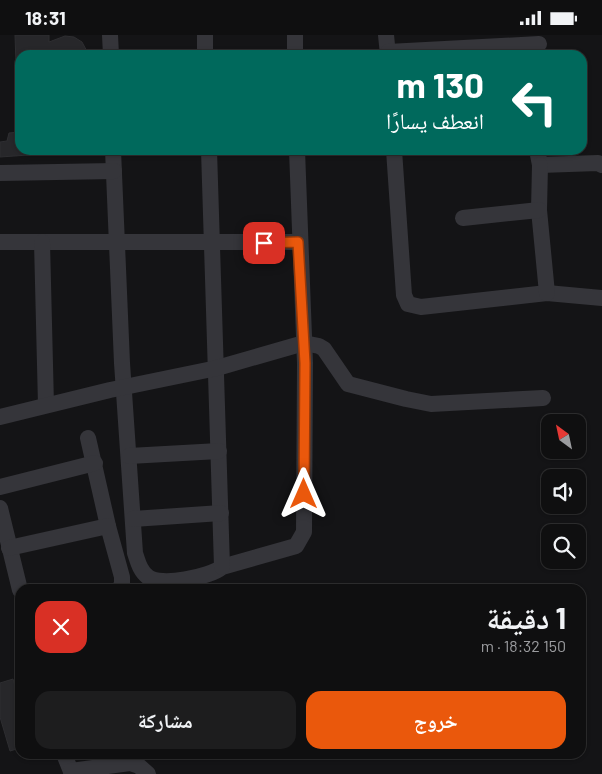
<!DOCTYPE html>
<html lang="ar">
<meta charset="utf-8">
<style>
:root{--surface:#0f0f10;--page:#1d1d1e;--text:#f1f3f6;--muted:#9b9c9f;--line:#2f2f30;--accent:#ea580c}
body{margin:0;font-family:Barlow,"Noto Naskh Arabic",sans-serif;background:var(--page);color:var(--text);direction:rtl;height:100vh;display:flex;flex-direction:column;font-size:19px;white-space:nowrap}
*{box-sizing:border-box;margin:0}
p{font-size:16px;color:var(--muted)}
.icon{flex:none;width:28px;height:28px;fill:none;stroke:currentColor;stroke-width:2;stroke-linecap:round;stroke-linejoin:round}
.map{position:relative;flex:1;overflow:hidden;direction:ltr}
.drawer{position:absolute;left:15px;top:549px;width:571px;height:175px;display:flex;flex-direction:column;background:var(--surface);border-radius:15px;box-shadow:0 1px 4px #0004,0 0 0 1px var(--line);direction:rtl}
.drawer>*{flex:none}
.banner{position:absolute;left:15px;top:15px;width:572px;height:105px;border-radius:15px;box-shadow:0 1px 4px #0004,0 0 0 1px var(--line);direction:rtl;background:#00695c;color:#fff;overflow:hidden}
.needle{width:32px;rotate:327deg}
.controls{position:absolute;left:541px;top:379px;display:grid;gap:10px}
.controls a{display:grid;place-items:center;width:45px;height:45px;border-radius:10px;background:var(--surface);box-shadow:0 1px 4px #0004,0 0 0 1px var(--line);font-size:25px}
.pin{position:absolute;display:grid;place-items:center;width:42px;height:42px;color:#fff;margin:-21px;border-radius:10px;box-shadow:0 2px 8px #0006}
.me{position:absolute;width:55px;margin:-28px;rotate:0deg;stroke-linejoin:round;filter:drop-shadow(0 0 4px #0008)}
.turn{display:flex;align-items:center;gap:18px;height:105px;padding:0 20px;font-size:22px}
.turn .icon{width:65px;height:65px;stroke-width:2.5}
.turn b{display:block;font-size:35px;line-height:42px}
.round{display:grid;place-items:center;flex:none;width:52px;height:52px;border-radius:15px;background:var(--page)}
.head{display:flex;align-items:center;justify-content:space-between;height:85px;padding:0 20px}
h1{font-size:30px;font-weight:700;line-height:38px}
.cta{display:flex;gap:10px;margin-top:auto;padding:10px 20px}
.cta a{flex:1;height:58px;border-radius:15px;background:var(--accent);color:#fff;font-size:20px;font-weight:700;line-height:58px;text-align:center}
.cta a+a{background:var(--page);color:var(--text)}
.status{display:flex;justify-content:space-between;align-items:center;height:35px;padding:0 25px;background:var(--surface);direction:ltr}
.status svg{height:14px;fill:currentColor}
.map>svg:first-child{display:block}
</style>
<div class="status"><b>18:31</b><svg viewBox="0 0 49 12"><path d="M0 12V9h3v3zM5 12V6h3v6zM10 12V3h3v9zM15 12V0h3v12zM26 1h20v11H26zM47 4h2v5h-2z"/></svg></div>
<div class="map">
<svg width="602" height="739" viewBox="0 0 602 739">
<rect width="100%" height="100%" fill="#141416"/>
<!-- building -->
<g fill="#27272a" stroke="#2e2e31">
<polygon points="15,0 49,0 49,7 65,1 74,2 82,7 89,20 20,20 20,88 18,88"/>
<polygon points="20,97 20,115 43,115 43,119 0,122 0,107 7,106 9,98"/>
<polygon points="72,115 98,115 98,117 72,118"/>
<polygon points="13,644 20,670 20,713 10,716 0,682 0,648"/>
</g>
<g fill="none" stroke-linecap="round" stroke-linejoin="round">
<!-- minor -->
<g stroke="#35353a" stroke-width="16">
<polyline points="110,0 111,20"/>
<polyline points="205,0 205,20"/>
<polyline points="295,0 295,20"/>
<polyline points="386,0 388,20"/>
<polyline points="388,17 539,9"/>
<path d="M113,115L122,328L135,518C138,527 140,536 148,542C160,552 210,542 222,532L296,511L304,497L305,328L297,115"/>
<polyline points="209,115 222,532"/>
<polyline points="394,115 404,260 408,269 421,272 547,258 602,263"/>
<polyline points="537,115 540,130 598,128 602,130"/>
<polyline points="540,130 539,175 547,258"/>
<polyline points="0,138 114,136"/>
<polyline points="463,183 539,175"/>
<polyline points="0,207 299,207"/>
<polyline points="42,207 46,370"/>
<polyline points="0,382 110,355 217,333 304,308 319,311 324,314 348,349 406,364 431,369 543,363"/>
<polyline points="88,403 108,491"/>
<polyline points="129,421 219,416"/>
<polyline points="0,452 95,428"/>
<polyline points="0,473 20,555"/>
<polyline points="133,484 221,478"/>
<polyline points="9,513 108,491 122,542 122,549 119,554"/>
<polyline points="64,719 72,739"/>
<polyline points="71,736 130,728 139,731 148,739"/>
</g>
</g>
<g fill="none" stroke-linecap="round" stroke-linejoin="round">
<defs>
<polyline id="route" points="264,208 298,207 305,328 304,459"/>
</defs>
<!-- route casing -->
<use href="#route" stroke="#983908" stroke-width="12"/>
<!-- route -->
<use href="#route" stroke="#ea580c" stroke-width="9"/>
</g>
</svg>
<div class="controls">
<a><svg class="needle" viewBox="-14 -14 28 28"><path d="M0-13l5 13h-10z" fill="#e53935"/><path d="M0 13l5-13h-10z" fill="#9b9c9f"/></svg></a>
<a><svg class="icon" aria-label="sound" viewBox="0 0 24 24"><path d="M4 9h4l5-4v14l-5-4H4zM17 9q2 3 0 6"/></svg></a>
<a><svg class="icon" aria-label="search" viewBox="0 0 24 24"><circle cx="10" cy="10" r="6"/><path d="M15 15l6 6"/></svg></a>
</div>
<div class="pin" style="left:264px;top:208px;background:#d93025"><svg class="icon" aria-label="arrive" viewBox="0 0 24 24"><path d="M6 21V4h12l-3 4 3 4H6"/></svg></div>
<svg class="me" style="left:304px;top:459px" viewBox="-20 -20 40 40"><path d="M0-17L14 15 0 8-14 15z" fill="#ea580c" stroke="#fff" stroke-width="4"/></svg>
<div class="banner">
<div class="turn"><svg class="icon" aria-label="left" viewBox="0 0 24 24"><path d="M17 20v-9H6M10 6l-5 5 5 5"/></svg><div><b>130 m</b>انعطف يسارًا</div></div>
</div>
<section class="drawer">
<div class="head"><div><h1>1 دقيقة</h1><p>150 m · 18:32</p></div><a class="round" style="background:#d93025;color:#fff"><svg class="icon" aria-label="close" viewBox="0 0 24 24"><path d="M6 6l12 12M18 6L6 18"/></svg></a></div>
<div class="cta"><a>خروج</a><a>مشاركة</a></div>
</section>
</div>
